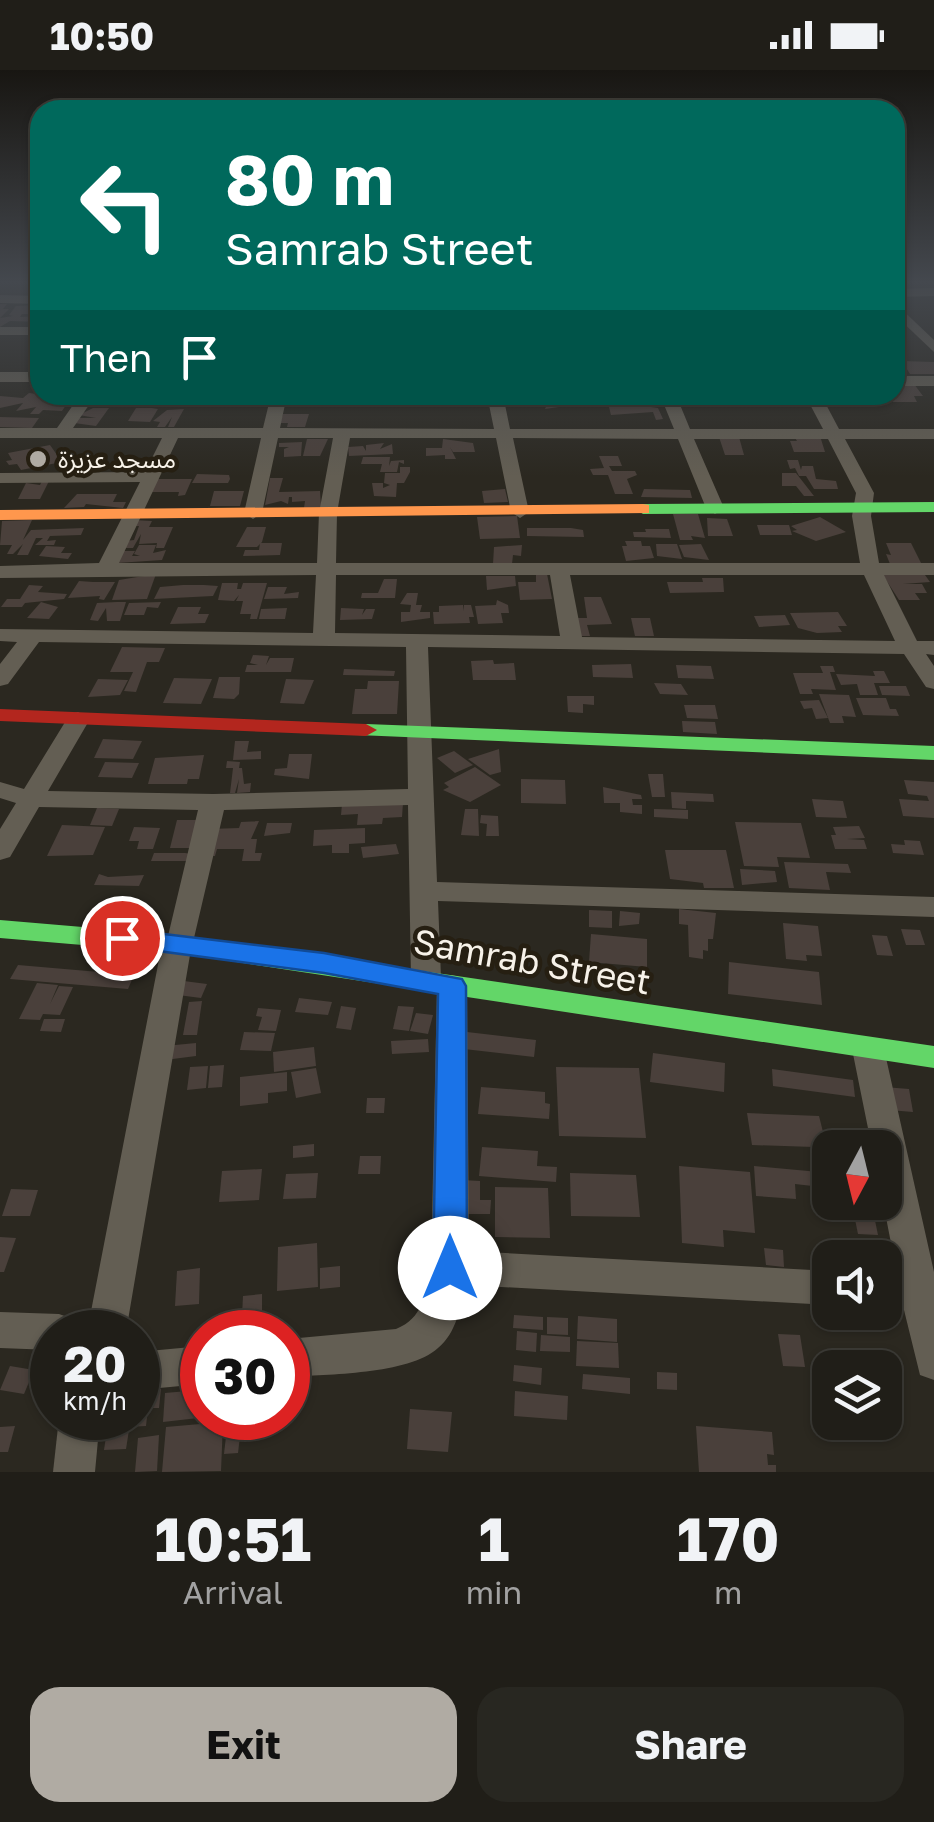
<!DOCTYPE html>
<meta charset="utf-8">
<style>
:root{--surface:#201e18;--page:#282721;--text:#f1f3f6;--muted:#a2a2a2;--line:#3d3c37;--accent:#b0aba3}
body{margin:0;font-family:"Golos Text","Noto Sans Arabic",sans-serif;background:var(--page);color:var(--text);height:100vh;display:flex;flex-direction:column;font-size:38px;white-space:nowrap}
*{box-sizing:border-box;margin:0}
p{font-size:32px;color:var(--muted)}
.icon{flex:none;width:55px;height:55px;fill:none;stroke:currentColor;stroke-width:2;stroke-linecap:round;stroke-linejoin:round}
.map{position:relative;height:1402px;overflow:hidden}
.panel{display:flex;flex-direction:column;background:var(--surface);flex:1}
.panel>*{flex:none}
.hud{position:absolute;left:30px;top:30px;width:875px;height:305px;border-radius:30px;box-shadow:0 2px 8px #0004,0 0 0 2px var(--line);background:#00695c;color:#fff;overflow:hidden}
.needle{width:65px;rotate:187deg}
.tools{position:absolute;left:812px;top:1060px;display:grid;gap:20px}
.tools a{display:grid;place-items:center;width:90px;height:90px;border-radius:20px;background:var(--surface);box-shadow:0 2px 8px #0004,0 0 0 2px var(--line);font-size:50px}
.speed{position:absolute;left:30px;top:1240px;display:flex;gap:20px;font-size:50px;font-weight:700;text-align:center}
.speed>*{display:grid;place-content:center;width:130px;height:130px;border-radius:50%;background:var(--surface);box-shadow:0 2px 8px #0004,0 0 0 2px var(--line);line-height:1}
.speed small{font-size:25px;font-weight:400}
.speed .limit{border:15px solid #d22;background:#fff;color:#111}
.pin{position:absolute;display:grid;place-items:center;width:85px;height:85px;color:#fff;margin:-42px;border:5px solid #fff;border-radius:50%;box-shadow:0 2px 10px #0007}
.me{position:absolute;width:110px;margin:-55px;rotate:0deg;stroke-linejoin:round;filter:drop-shadow(0 0 8px #0008)}
.turn{display:flex;align-items:center;gap:35px;height:210px;padding:0 30px;font-size:45px}
.turn .icon{width:130px;height:130px;stroke-width:2.5}
.turn b{display:block;font-size:70px;line-height:85px}
.then{display:flex;align-items:center;height:95px;padding:0 30px;background:#0003;gap:20px;font-size:38px}
.eta{display:flex;justify-content:space-evenly;align-items:center;height:170px;text-align:center}
.eta b{font-size:60px;font-weight:700;line-height:70px}
.primary-button{display:flex;gap:20px;margin-top:auto;padding:20px 30px}
.primary-button a{flex:1;height:115px;border-radius:30px;background:var(--accent);color:#111;font-size:40px;font-weight:700;line-height:115px;text-align:center}
.primary-button a+a{background:var(--page);color:var(--text)}
.status{display:flex;justify-content:space-between;align-items:center;height:70px;padding:0 50px;background:var(--surface);direction:ltr}
.status svg{height:28px;fill:currentColor}
.map>svg:first-child{display:block}
</style>
<div class="status"><b>10:50</b><svg viewBox="0 0 49 12"><path d="M0 12V9h3v3zM5 12V6h3v6zM10 12V3h3v9zM15 12V0h3v12zM26 1h20v11H26zM47 4h2v5h-2z"/></svg></div>
<div class="map">
<svg width="934" height="1402" viewBox="0 0 934 1402">
<rect width="100%" height="100%" fill="#2b2820"/>
<!-- building -->
<g fill="#4a403b">
<polygon points="0,234 7,234 3,239 9,239 0,248 13,246 9,245 16,236 37,235 32,244 22,244 20,247 40,246 40,252 10,251 0,257"/>
<polygon points="902,291 934,292 934,304 910,304"/>
<polygon points="914,314 923,326 914,326 917,332 893,332 889,325 895,325 895,315"/>
<polygon points="29,323 44,325 41,329 59,329 54,335 66,335 62,341 43,340 39,344 30,344 36,337 16,341 23,333 0,338 0,326 23,328"/>
<polygon points="534,325 552,325 556,331 555,325 565,325 566,332 577,332 578,337 558,334 559,337 545,339 549,330 541,330 540,325 540,330 535,330"/>
<polygon points="824,325 853,325 861,336 832,337"/>
<polygon points="644,336 658,338 663,349 656,350 653,342 611,345 609,337"/>
<polygon points="93,338 109,338 96,356 74,353 77,348 96,348 79,345"/>
<polygon points="136,338 152,338 158,339 150,352 128,351"/>
<polygon points="184,339 174,357 168,357 172,347 165,357 157,357 160,352 153,351 167,340"/>
<polygon points="283,344 309,344 305,357 287,357 288,353 280,353"/>
<polygon points="0,347 39,348 32,358 0,357"/>
<polygon points="794,366 820,366 825,382 794,382 790,371 797,371"/>
<polygon points="719,367 739,367 744,385 725,385"/>
<polygon points="307,369 328,369 320,386 303,386"/>
<polygon points="443,369 473,373 475,382 453,382 450,377 456,389 445,389 445,385 426,386 426,378 442,378"/>
<polygon points="302,372 301,386 284,387 284,379 289,377 279,377 279,373"/>
<polygon points="384,373 380,379 392,374 393,384 349,386 348,377 363,376 366,381 366,375"/>
<polygon points="50,375 62,392 21,400 17,394 9,395 6,391 12,390 8,383"/>
<polygon points="599,386 618,386 622,396 609,396 612,401 635,401 637,405 627,409 633,424 615,424 608,405 593,405 590,399 604,398"/>
<polygon points="363,387 390,387 389,396 391,391 404,390 404,394 399,392 397,402 380,402 382,394 361,394"/>
<polygon points="787,390 798,390 801,400 802,396 813,396 816,409 836,411 838,419 814,419 806,406 799,406 795,398 790,399"/>
<polygon points="400,397 410,397 410,402 404,413 397,413 396,427 374,426 372,413 383,413 383,418 390,415 384,413 385,403 400,403"/>
<polygon points="782,403 796,403 814,426 804,426 796,416 782,416"/>
<polygon points="197,404 229,405 230,409 228,413 192,413"/>
<polygon points="270,408 283,408 279,422 320,421 321,437 304,438 305,431 292,432 292,427 289,427 288,434 281,431 265,435"/>
<polygon points="154,409 192,409 185,425 178,426 179,422 148,422"/>
<polygon points="42,411 49,411 40,429 18,429 26,413 40,415"/>
<polygon points="505,419 508,432 484,433 482,421"/>
<polygon points="644,419 690,420 692,428 641,427"/>
<polygon points="214,421 244,421 240,436 210,436"/>
<polygon points="77,424 117,424 113,432 126,432 123,438 86,434 84,437 64,438"/>
<polygon points="673,444 698,444 705,468 691,466 693,470 680,470"/>
<polygon points="517,446 520,468 480,469 477,447"/>
<polygon points="820,447 846,462 816,471 792,461 797,460 791,456"/>
<polygon points="707,448 727,449 733,466 708,466"/>
<polygon points="32,450 23,470 31,460 84,458 81,465 50,466 47,471 56,470 54,475 35,475 43,468 36,468 28,485 17,485 23,474 13,484 7,484 12,475 0,475 2,451"/>
<polygon points="134,450 152,451 149,457 173,457 164,478 156,478 157,473 139,474 141,464 133,478 124,478 126,471 134,470 139,456 131,456"/>
<polygon points="757,455 789,455 792,465 760,465"/>
<polygon points="247,457 266,457 262,472 257,477 236,477"/>
<polygon points="527,458 571,458 583,460 584,467 527,466"/>
<polygon points="645,459 669,459 671,468 634,467 633,462 646,462"/>
<polygon points="625,471 641,471 642,476 650,476 654,488 626,491 622,476 627,476"/>
<polygon points="260,473 282,473 280,485 243,486 245,480 259,480"/>
<polygon points="886,473 911,473 922,495 890,494 886,484 891,485"/>
<polygon points="656,474 677,474 682,489 657,486"/>
<polygon points="701,474 709,490 684,487 679,475"/>
<polygon points="139,475 156,475 153,483 166,480 162,490 117,493 122,481 135,481 132,486 140,486 134,484"/>
<polygon points="522,475 521,486 513,485 512,494 493,494 494,477"/>
<polygon points="46,476 65,477 61,483 72,483 68,489 39,486"/>
<polygon points="881,502 925,505 930,512 903,514 922,514 927,523 915,523 920,530 899,530"/>
<polygon points="156,504 147,529 112,530 119,510"/>
<polygon points="536,504 547,504 552,529 520,530 518,512 536,512"/>
<polygon points="486,506 515,506 516,516 487,520"/>
<polygon points="702,508 723,508 724,522 670,523 667,512 703,512"/>
<polygon points="384,509 397,509 395,528 361,528 362,523 378,523"/>
<polygon points="79,511 93,512 115,512 104,530 99,529 100,526 68,528"/>
<polygon points="222,513 238,513 237,519 241,519 243,513 267,513 257,549 250,549 251,544 240,544 243,531 236,531 239,525 234,531 218,530"/>
<polygon points="29,515 43,516 38,522 67,524 64,529 25,533 22,537 1,537 7,529 20,529"/>
<polygon points="183,515 204,515 218,516 213,526 154,529 160,517"/>
<polygon points="268,517 287,517 284,524 299,522 298,528 264,529"/>
<polygon points="407,523 418,523 416,535 422,535 420,542 430,542 430,548 401,552 401,542 410,542 411,535 400,534"/>
<polygon points="584,527 601,527 612,554 587,555 590,566 578,566 573,548 587,548"/>
<polygon points="497,530 508,535 509,543 501,543 503,553 478,554 475,536 496,535"/>
<polygon points="41,532 58,537 49,549 27,548"/>
<polygon points="117,532 126,532 120,551 107,551 106,538 98,551 90,550 97,533"/>
<polygon points="161,532 158,538 147,537 144,545 124,545 129,533"/>
<polygon points="463,535 463,541 464,535 471,535 474,547 469,547 470,553 434,554 433,542 439,542 439,536"/>
<polygon points="178,537 201,537 198,544 209,544 205,553 170,554"/>
<polygon points="287,538 285,549 259,549 261,539"/>
<polygon points="341,538 364,539 362,545 366,539 375,539 372,549 340,550"/>
<polygon points="838,542 847,556 838,556 842,562 817,563 798,558 790,543"/>
<polygon points="785,545 790,555 759,557 754,546"/>
<polygon points="631,548 650,548 654,566 635,566"/>
<polygon points="122,577 165,578 159,592 147,592 136,622 124,621 133,602 110,602"/>
<polygon points="253,585 269,586 266,595 270,588 294,588 291,602 245,602 247,595 258,595 250,593"/>
<polygon points="493,590 494,594 514,593 516,610 473,610 471,591"/>
<polygon points="631,594 633,608 593,607 592,595"/>
<polygon points="676,595 711,596 714,609 678,608"/>
<polygon points="820,596 833,596 835,602 830,602 836,620 811,619 813,624 800,624 793,603 823,603"/>
<polygon points="344,599 395,601 394,606 343,605"/>
<polygon points="873,601 884,601 890,613 874,613 878,625 860,625 857,614 841,615 836,604 875,606"/>
<polygon points="219,607 240,607 239,624 234,629 213,628"/>
<polygon points="174,608 212,609 201,634 163,633"/>
<polygon points="98,609 128,610 120,625 88,627"/>
<polygon points="286,609 314,610 304,634 280,633"/>
<polygon points="368,611 399,611 397,644 352,644 355,619 367,619"/>
<polygon points="654,613 681,614 688,625 660,624"/>
<polygon points="879,616 906,616 910,626 882,625"/>
<polygon points="819,624 849,625 856,647 842,646 844,653 830,653"/>
<polygon points="567,626 594,626 594,635 583,634 583,643 568,642"/>
<polygon points="856,628 886,628 890,639 896,639 899,646 863,645"/>
<polygon points="819,630 828,648 816,649 812,638 804,639 800,631"/>
<polygon points="684,635 715,635 718,649 687,648"/>
<polygon points="682,651 715,652 717,664 683,662"/>
<polygon points="103,669 142,671 133,689 94,688"/>
<polygon points="235,671 249,671 247,682 261,681 261,689 233,690"/>
<polygon points="499,679 501,702 490,705 468,689"/>
<polygon points="454,681 473,695 455,703 437,688"/>
<polygon points="289,684 312,684 309,709 274,705 275,699 287,698"/>
<polygon points="204,685 199,709 188,709 187,714 148,714 155,688"/>
<polygon points="227,691 240,692 239,698 242,698 244,714 251,713 250,722 237,723 239,709 235,723 230,723 233,698 226,698"/>
<polygon points="105,692 139,693 132,708 98,707"/>
<polygon points="475,697 501,715 470,732 443,720 449,717 444,713"/>
<polygon points="648,704 663,704 665,727 652,727"/>
<polygon points="521,709 565,710 566,734 521,733"/>
<polygon points="904,710 934,712 934,748 903,746 899,729 929,731 927,726 908,724"/>
<polygon points="603,717 641,725 642,729 632,729 633,735 642,735 642,744 620,742 620,733 604,733"/>
<polygon points="671,722 713,724 714,732 686,731 686,739 672,738"/>
<polygon points="812,729 843,731 847,748 816,747"/>
<polygon points="403,733 402,747 383,748 382,754 357,755 358,744 341,745 342,734"/>
<polygon points="97,738 119,739 112,756 90,755"/>
<polygon points="465,739 478,739 479,766 461,765"/>
<polygon points="654,739 688,740 688,749 654,747"/>
<polygon points="481,745 498,746 499,766 486,766 487,754 480,753"/>
<polygon points="177,750 206,750 200,778 170,778"/>
<polygon points="259,751 251,769 257,769 255,783 262,783 260,791 242,791 244,779 217,779 215,786 204,786 210,759 239,758 241,752"/>
<polygon points="735,752 801,753 810,788 777,787 779,797 744,796"/>
<polygon points="267,753 292,753 290,763 264,766"/>
<polygon points="62,755 105,757 93,785 47,786"/>
<polygon points="859,756 865,768 847,769 864,770 867,779 835,779 831,765 836,765 833,757"/>
<polygon points="134,757 160,758 153,779 137,779 139,771 129,771"/>
<polygon points="365,758 365,773 349,774 349,783 332,783 332,775 313,776 314,760"/>
<polygon points="904,770 920,771 924,785 893,783 891,774 905,775"/>
<polygon points="396,774 399,784 363,788 361,777"/>
<polygon points="665,780 726,780 734,818 704,818 703,813 670,809"/>
<polygon points="154,783 185,783 198,785 196,791 151,791"/>
<polygon points="784,792 848,794 851,803 826,802 830,820 789,818"/>
<polygon points="740,799 775,801 777,812 742,815"/>
<polygon points="99,804 108,807 144,805 139,816 94,815"/>
<polygon points="679,839 716,843 713,869 708,869 708,881 703,880 703,889 689,887 688,855 679,854"/>
<polygon points="589,840 612,841 612,858 589,857"/>
<polygon points="620,841 640,843 639,854 619,856"/>
<polygon points="783,853 818,856 822,886 806,885 807,891 786,889"/>
<polygon points="901,859 920,860 925,875 906,875"/>
<polygon points="591,864 647,869 647,897 589,892"/>
<polygon points="872,865 887,866 893,886 877,885"/>
<polygon points="729,892 819,902 822,935 728,924"/>
<polygon points="18,895 134,905 128,919 10,909"/>
<polygon points="176,910 207,914 201,928 170,924"/>
<polygon points="37,913 58,915 50,934 59,916 73,917 60,945 43,944 40,950 19,949"/>
<polygon points="299,928 332,932 328,945 295,942"/>
<polygon points="202,931 197,965 183,965 189,932"/>
<polygon points="341,936 356,938 351,960 336,958"/>
<polygon points="398,936 414,937 409,961 393,959"/>
<polygon points="258,938 281,940 276,961 258,960 262,947 256,946"/>
<polygon points="416,943 433,945 428,964 410,961"/>
<polygon points="44,949 65,949 61,962 40,961"/>
<polygon points="244,962 275,963 271,981 240,980"/>
<polygon points="467,962 536,970 534,987 464,979"/>
<polygon points="428,969 429,982 392,984 391,971"/>
<polygon points="196,973 196,986 165,990 165,976"/>
<polygon points="314,977 316,996 274,1002 273,982"/>
<polygon points="653,983 725,993 724,1022 650,1012"/>
<polygon points="224,995 222,1017 208,1018 210,996"/>
<polygon points="208,996 206,1018 187,1020 190,997"/>
<polygon points="556,997 639,998 646,1068 559,1066"/>
<polygon points="316,998 321,1023 296,1028 291,1002"/>
<polygon points="772,999 853,1010 855,1027 773,1016"/>
<polygon points="287,1002 287,1021 268,1023 268,1033 240,1036 240,1007"/>
<polygon points="481,1017 545,1022 545,1033 550,1034 549,1049 478,1044"/>
<polygon points="884,1017 909,1019 913,1042 889,1040"/>
<polygon points="367,1028 385,1028 384,1043 366,1043"/>
<polygon points="747,1043 819,1046 823,1062 841,1063 844,1078 752,1075"/>
<polygon points="314,1074 314,1086 293,1088 293,1076"/>
<polygon points="482,1077 538,1081 537,1096 557,1097 556,1112 479,1106"/>
<polygon points="360,1086 381,1086 380,1104 358,1104"/>
<polygon points="679,1096 750,1102 755,1163 723,1160 724,1177 682,1173"/>
<polygon points="754,1096 830,1103 830,1118 795,1114 796,1129 756,1126"/>
<polygon points="262,1099 259,1130 219,1132 222,1101"/>
<polygon points="318,1103 316,1128 283,1129 286,1104"/>
<polygon points="570,1103 636,1105 640,1147 571,1146"/>
<polygon points="462,1110 480,1111 480,1130 491,1130 490,1144 462,1144"/>
<polygon points="495,1117 548,1118 550,1168 495,1167"/>
<polygon points="11,1119 38,1120 30,1146 2,1146"/>
<polygon points="852,1135 872,1136 878,1165 858,1164"/>
<polygon points="0,1167 16,1168 4,1202 0,1202"/>
<polygon points="317,1173 318,1217 277,1221 278,1177"/>
<polygon points="764,1178 783,1180 784,1197 766,1195"/>
<polygon points="340,1196 340,1217 320,1219 320,1198"/>
<polygon points="200,1198 199,1234 175,1236 177,1201"/>
<polygon points="262,1224 262,1244 242,1246 243,1226"/>
<polygon points="514,1245 543,1247 543,1260 513,1258"/>
<polygon points="578,1246 617,1249 617,1272 577,1269"/>
<polygon points="547,1247 568,1248 568,1265 547,1264"/>
<polygon points="238,1251 238,1262 206,1262 206,1254"/>
<polygon points="517,1261 537,1263 536,1282 516,1280"/>
<polygon points="778,1264 800,1265 805,1297 783,1296"/>
<polygon points="541,1265 570,1267 570,1282 540,1281"/>
<polygon points="577,1271 618,1273 619,1298 576,1296"/>
<polygon points="514,1295 542,1298 541,1315 513,1311"/>
<polygon points="10,1296 34,1300 24,1324 0,1320"/>
<polygon points="657,1302 677,1303 677,1320 657,1319"/>
<polygon points="583,1304 630,1308 630,1324 582,1319"/>
<polygon points="161,1319 159,1338 148,1338 146,1356 127,1357 128,1348 138,1348 138,1320"/>
<polygon points="199,1320 198,1348 163,1352 165,1323"/>
<polygon points="515,1321 568,1326 567,1350 514,1346"/>
<polygon points="410,1339 452,1342 448,1382 407,1379"/>
<polygon points="228,1349 242,1349 238,1383 224,1384"/>
<polygon points="223,1352 221,1401 162,1402 166,1357"/>
<polygon points="15,1356 8,1382 0,1382 0,1357"/>
<polygon points="696,1356 772,1362 774,1385 767,1384 768,1395 776,1395 776,1402 699,1402"/>
<polygon points="107,1360 129,1360 126,1379 104,1380"/>
<polygon points="159,1365 157,1401 135,1402 138,1368"/>
</g>
<g fill="none" stroke-linecap="round" stroke-linejoin="round">
<!-- street -->
<g fill="#635e53" fill-rule="evenodd">
<polygon points="934,218 934,226 895,227 895,219"/>
<polygon points="0,225 40,226 40,234 0,233"/>
<polygon points="895,233 934,270 934,282 895,245"/>
<rect x="0" y="257" width="40" height="8"/>
<rect x="0" y="302" width="40" height="10"/>
<rect x="895" y="306" width="39" height="10"/>
<path d="M80,325H96L73,358H263L271,325H287L280,358L494,359L487,325H503L510,359H674L660,325H676L690,359H823L805,325H821L839,359H934V369H845L874,423L871,446L879,493H934V505H884L917,571H934V585L926,584L934,596V619L926,617L904,584L428,577L437,812L934,827V847L438,831L441,908L452,905L463,908L467,916L469,1181L830,1201V1235L465,1215C460,1238 457,1262 438,1278C408,1305 327,1304 288,1307V1269L396,1259C424,1248 425,1223 431,1197L437,917L426,920L415,917L411,909L408,735L224,740L190,885L126,1262H87L162,874L168,866L198,740L39,737L10,787L0,790V759L16,733L0,728V712L24,719L70,644L78,642L90,649L48,721L213,724L408,719L406,577L39,572L8,614L0,616V594L17,572L0,571V559L313,563L316,505L0,508V496L99,493L140,412L0,413V403L145,402L162,368H0V358H57ZM178,368H261L244,443L253,449L262,443L278,368H333L319,443L317,493H119ZM350,368H496L511,442L520,448L529,442L513,368L678,369L706,438L715,444L724,438L694,369H828L856,423L852,446L860,493H336L337,443ZM336,505H550L560,566L335,563ZM570,505H864L895,571L582,567Z"/>
<polygon points="868,967 879,970 884,979 934,1202 934,1310 920,1305 904,1240 885,1239 885,1203 897,1204 883,1132 885,1078 872,1078 852,979 857,970"/>
<polygon points="0,1242 59,1244 73,1249 79,1262 52,1262 52,1280 0,1278"/>
<polygon points="202,1276 202,1314 138,1320 138,1282"/>
<polygon points="59,1348 100,1348 95,1402 53,1402"/>
</g>
<!-- fast -->
<g fill="#63d668" fill-rule="evenodd">
<polygon points="934,432 934,442 643,444 635,439 643,434"/>
<polygon points="366,654 934,676 934,690 358,665 355,660 358,655"/>
<polygon points="0,850 177,865 934,976 934,998 177,883 0,868"/>
</g>
<!-- slow -->
<polygon fill="#ff974d" fill-rule="evenodd" points="643,434 649,435 649,443 0,450 0,440"/>
<!-- jam -->
<polygon fill="#b3261e" fill-rule="evenodd" points="0,639 366,654 377,660 366,666 0,651"/>
</g>
<!-- sky -->
<linearGradient id="sky" x2="0" y2="1"><stop stop-color="#181612"/><stop offset="0.52" stop-color="#44484e"/><stop offset="1" stop-color="#44484e" stop-opacity="0"/></linearGradient>
<rect width="934" height="407" fill="url(#sky)"/>
<!-- route -->
<polygon fill="#1a73e8" stroke="#114b97" stroke-width="2.5" points="122,859 324,883 462,909 466,916 467,1198 462,1208 450,1213 438,1208 433,1198 438,924 324,903 113,875 109,868 113,862"/>
<!-- markers -->
<circle fill="#b0aba3" stroke="#261f12" stroke-width="4" cx="38" cy="389" r="10"/>
<g text-anchor="middle" stroke-width="9" stroke-linejoin="round" paint-order="stroke">
<!-- far-poi labels -->
<g font-size="25" fill="#f7f2e9" stroke="#261f12" text-anchor="start">
<text x="58" y="398">مسجد عزيزة</text>
</g>
<!-- near-street labels -->
<g font-size="35" fill="#f7f2e9" stroke="#261f12">
<text transform="translate(532 892) rotate(10)" y="12">Samrab Street</text>
</g>
</g>
</svg>
<div class="tools">
<a><svg class="needle" viewBox="-14 -14 28 28"><path d="M0-13l5 13h-10z" fill="#e53935"/><path d="M0 13l5-13h-10z" fill="#a2a2a2"/></svg></a>
<a><svg class="icon" aria-label="sound" viewBox="0 0 24 24"><path d="M4 9h4l5-4v14l-5-4H4zM17 9q2 3 0 6"/></svg></a>
<a><svg class="icon" aria-label="layers" viewBox="0 0 24 24"><path d="M12 4l9 5-9 5-9-5zM3 14l9 5 9-5"/></svg></a>
</div>
<div class="speed"><div>20<small>km/h</small></div><div class="limit">30</div></div>
<div class="pin" style="left:122px;top:868px;background:#d93025"><svg class="icon" aria-label="arrive" viewBox="0 0 24 24"><path d="M6 21V4h12l-3 4 3 4H6"/></svg></div>
<svg class="me" style="left:450px;top:1198px" viewBox="-20 -20 40 40"><circle r="19" fill="#fff"/><path d="M0-13L10 11 0 6-10 11z" fill="#1a73e8"/></svg>
<div class="hud">
<div class="turn"><svg class="icon" aria-label="left" viewBox="0 0 24 24"><path d="M17 20v-9H6M10 6l-5 5 5 5"/></svg><div><b>80 m</b>Samrab Street</div></div>
<div class="then">Then<svg class="icon" aria-label="arrive" viewBox="0 0 24 24"><path d="M6 21V4h12l-3 4 3 4H6"/></svg></div>
</div>
</div>
<section class="panel">
<div class="eta">
<div><b>10:51</b><p>Arrival</p></div>
<div><b>1</b><p>min</p></div>
<div><b>170</b><p>m</p></div>
</div>
<div class="primary-button"><a>Exit</a><a>Share</a></div>
</section>
